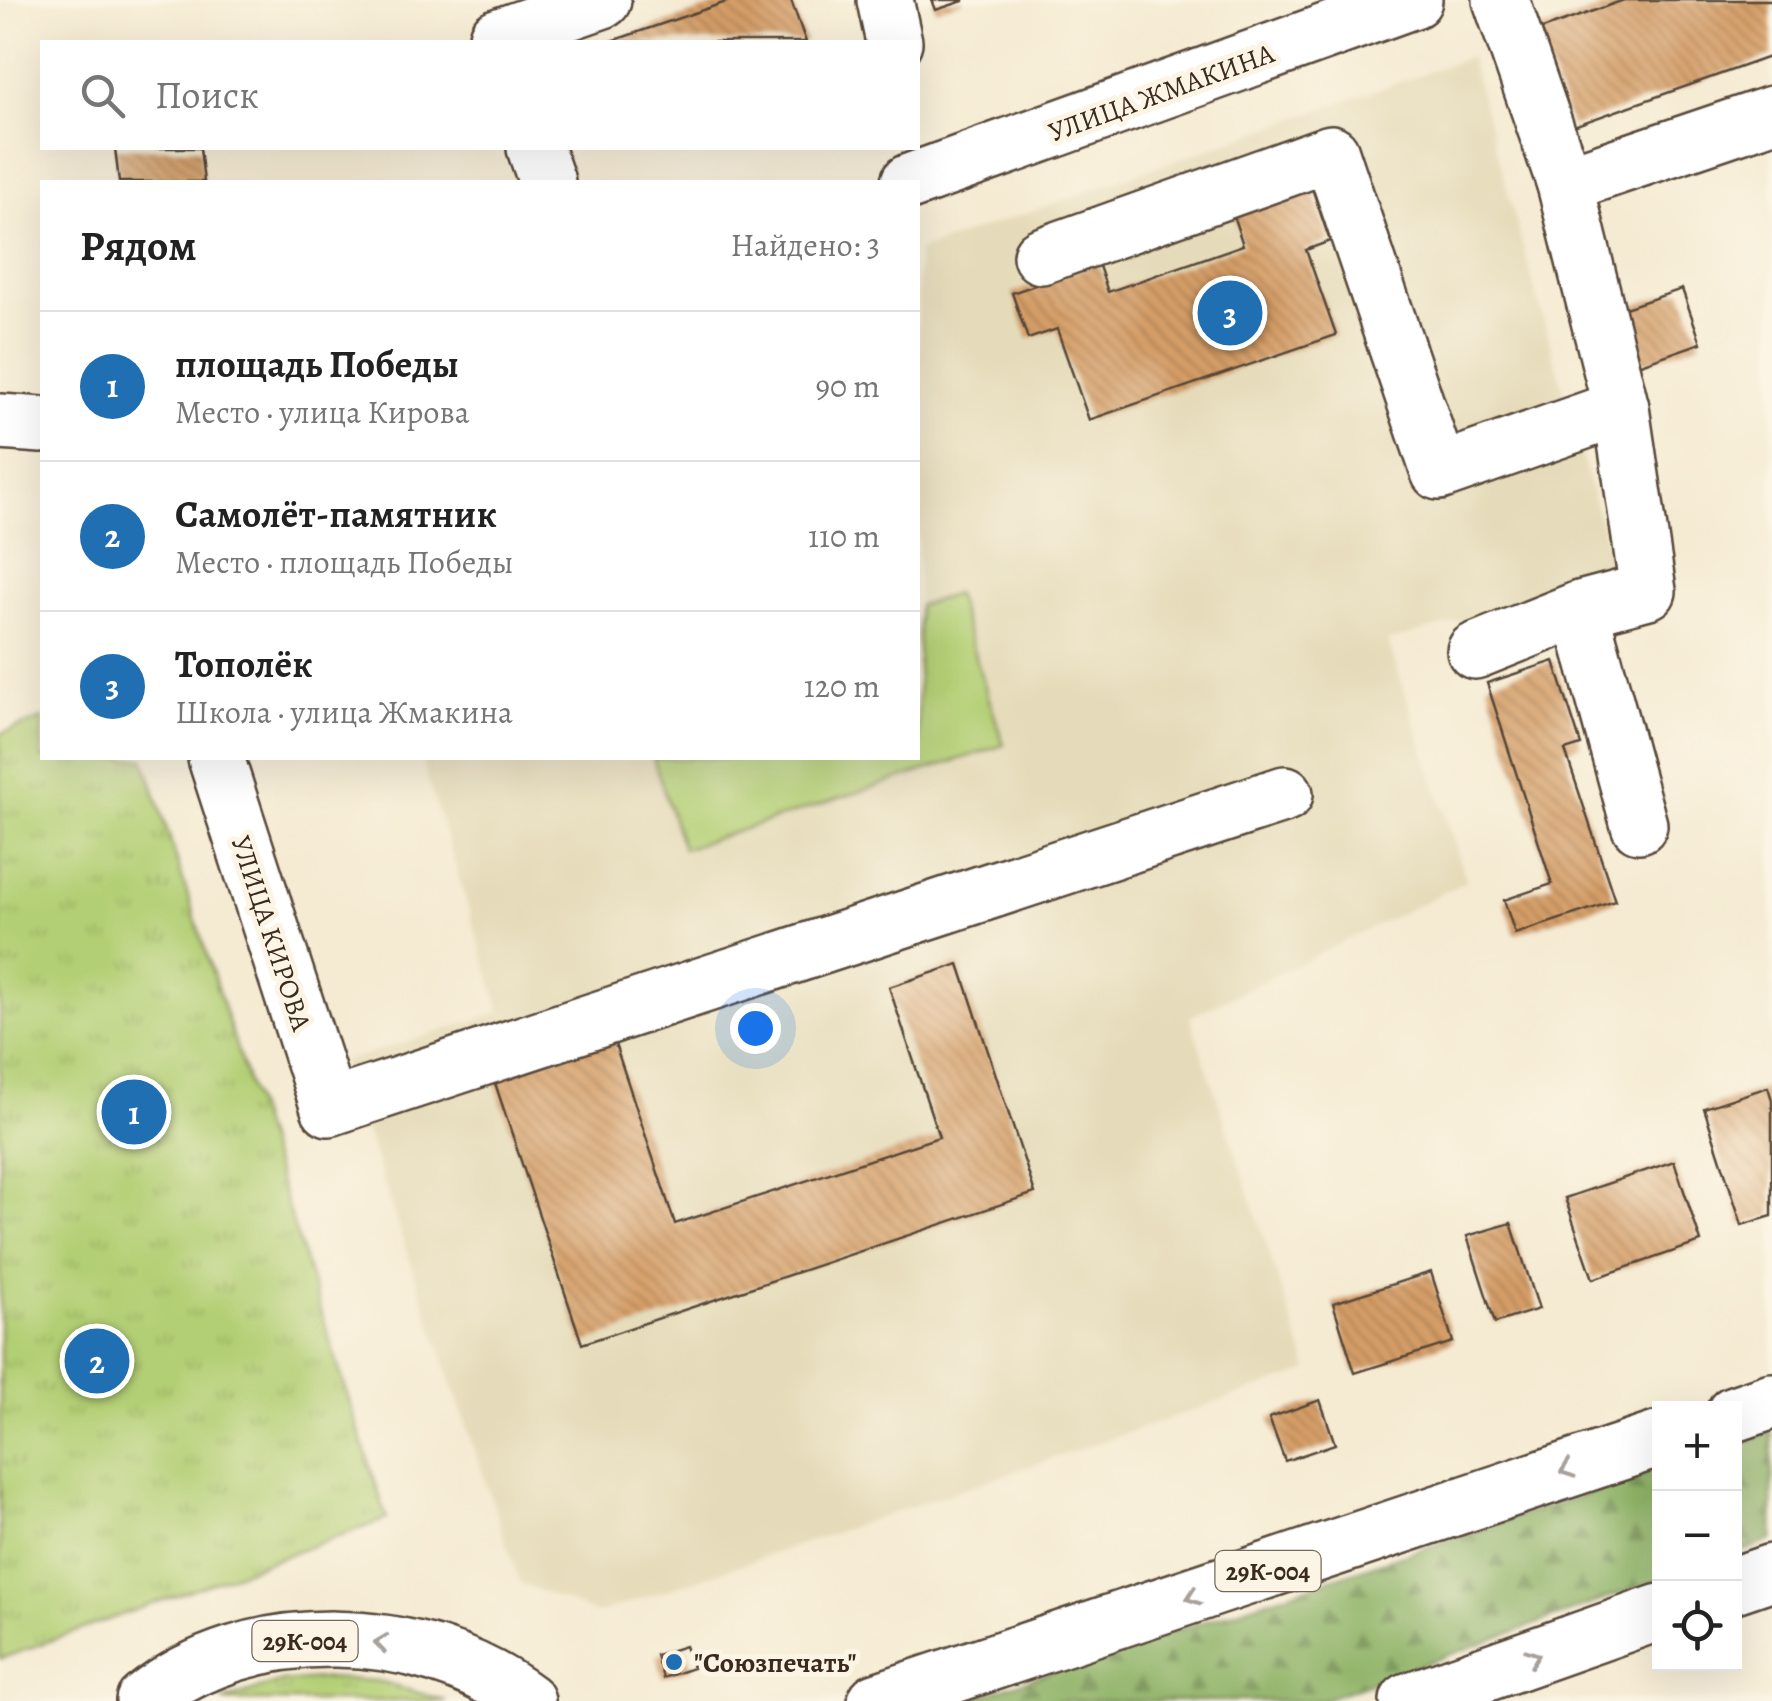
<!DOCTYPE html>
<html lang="ru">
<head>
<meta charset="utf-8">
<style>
	:root { --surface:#fff; --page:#f6f6f6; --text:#222; --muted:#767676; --line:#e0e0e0; --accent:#1f6fb2 }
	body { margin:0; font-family:Alegreya,serif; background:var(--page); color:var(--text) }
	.controls { position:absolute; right:30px; bottom:30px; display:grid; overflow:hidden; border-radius:0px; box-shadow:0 10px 40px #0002 }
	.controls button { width:90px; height:90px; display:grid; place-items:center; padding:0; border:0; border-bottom:2px solid var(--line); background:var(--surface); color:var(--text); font:50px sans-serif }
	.you { position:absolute; left:755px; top:1028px; width:35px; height:35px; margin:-25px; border:8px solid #fff; border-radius:50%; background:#1a73e8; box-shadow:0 0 0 15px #1a73e833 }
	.badge { display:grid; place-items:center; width:65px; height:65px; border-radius:50%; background:var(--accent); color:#fff; font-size:32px; font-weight:700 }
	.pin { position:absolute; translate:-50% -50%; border:5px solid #fff; box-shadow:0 2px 10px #0006 }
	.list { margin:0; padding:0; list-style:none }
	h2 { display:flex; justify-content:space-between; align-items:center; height:130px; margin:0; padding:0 40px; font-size:42px }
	h2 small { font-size:32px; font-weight:400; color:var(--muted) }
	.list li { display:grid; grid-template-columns:65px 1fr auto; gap:30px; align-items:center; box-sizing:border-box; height:150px; padding:0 40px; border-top:2px solid var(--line) }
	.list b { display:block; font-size:38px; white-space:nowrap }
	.list p { margin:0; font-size:32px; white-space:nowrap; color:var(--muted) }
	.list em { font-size:32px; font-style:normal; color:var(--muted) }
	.icon { flex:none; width:55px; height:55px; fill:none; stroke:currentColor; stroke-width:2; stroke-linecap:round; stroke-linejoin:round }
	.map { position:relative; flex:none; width:1772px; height:1701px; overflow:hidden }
	.search { position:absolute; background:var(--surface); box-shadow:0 10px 40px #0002; left:40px; top:40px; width:880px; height:110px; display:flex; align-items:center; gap:25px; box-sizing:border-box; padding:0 35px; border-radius:0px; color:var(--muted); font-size:38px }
	.panel { position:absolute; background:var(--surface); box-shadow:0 10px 40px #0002; left:40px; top:180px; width:880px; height:580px; border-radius:0px }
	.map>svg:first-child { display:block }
	.built { fill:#e5dbba }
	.grass { fill:url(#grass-tufts); stroke:#777c4a; stroke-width:2.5 }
	.forest { fill:url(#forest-firs); stroke:#646e42; stroke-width:2.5 }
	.garden { fill:#b3cf75; stroke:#777c4a; stroke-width:2.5 }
	.building { fill:url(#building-back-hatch) }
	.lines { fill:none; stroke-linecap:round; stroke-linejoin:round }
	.minor-casing { stroke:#574739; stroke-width:60 }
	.major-casing { stroke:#574739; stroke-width:60 }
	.minor { stroke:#fff; stroke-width:55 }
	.major { stroke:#fff; stroke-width:55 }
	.oneway { stroke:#a79f9a }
	.poi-dot { fill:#1f6fb2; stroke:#fcf5e5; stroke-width:4 }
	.labels { text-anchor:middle; stroke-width:10; stroke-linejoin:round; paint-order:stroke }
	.shield { fill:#fcf5e5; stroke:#75675a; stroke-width:2.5 }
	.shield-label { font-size:25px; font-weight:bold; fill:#3b2a1e }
	.street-label { font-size:28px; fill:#3b2a1e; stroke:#fcf5e5 }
	.poi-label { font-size:28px; font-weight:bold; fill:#3b2a1e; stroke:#fcf5e5; text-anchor:start }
</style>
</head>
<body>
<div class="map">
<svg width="1772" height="1701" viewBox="0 0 1772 1701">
	<defs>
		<pattern id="grass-tufts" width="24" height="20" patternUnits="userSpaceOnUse" patternTransform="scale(2.5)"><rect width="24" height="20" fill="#b3cf75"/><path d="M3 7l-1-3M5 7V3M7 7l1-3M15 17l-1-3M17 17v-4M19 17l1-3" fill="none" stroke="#9bb265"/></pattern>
		<pattern id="forest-firs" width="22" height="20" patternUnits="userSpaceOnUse" patternTransform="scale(2.5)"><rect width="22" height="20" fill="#8eb266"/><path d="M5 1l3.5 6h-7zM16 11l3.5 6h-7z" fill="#759153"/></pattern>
		<pattern id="building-back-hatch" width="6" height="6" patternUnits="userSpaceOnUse" patternTransform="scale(2.5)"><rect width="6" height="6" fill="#d59e67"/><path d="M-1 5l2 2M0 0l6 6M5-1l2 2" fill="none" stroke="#ae8154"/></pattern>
	</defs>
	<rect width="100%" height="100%" fill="#fcf5e5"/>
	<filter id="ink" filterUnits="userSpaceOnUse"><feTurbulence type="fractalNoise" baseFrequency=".01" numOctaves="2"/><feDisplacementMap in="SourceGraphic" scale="20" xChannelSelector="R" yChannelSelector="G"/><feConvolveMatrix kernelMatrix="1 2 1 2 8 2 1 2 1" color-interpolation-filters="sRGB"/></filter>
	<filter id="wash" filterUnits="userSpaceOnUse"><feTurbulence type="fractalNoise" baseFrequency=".0048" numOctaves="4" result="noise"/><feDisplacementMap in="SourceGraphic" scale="40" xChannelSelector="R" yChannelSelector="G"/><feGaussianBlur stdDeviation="2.25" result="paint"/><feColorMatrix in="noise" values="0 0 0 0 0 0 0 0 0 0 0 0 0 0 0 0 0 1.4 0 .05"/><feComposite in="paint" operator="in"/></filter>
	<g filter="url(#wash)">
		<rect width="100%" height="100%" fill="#f5ebd3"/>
		<!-- built -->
		<polygon class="built" points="1470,57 1616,578 1388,641 1467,881 1190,1017 1309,1371 597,1614 520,1583 342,1062 501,1012 421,758 918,758 918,251"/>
		<!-- grass -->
		<g class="grass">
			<polygon points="42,719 42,758 144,758 387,1519 0,1659 0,734"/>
			<polygon points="329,1678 377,1681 446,1701 222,1701 281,1682"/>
		</g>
		<!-- forest -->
		<g class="forest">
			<polygon points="1772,1432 1772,1540 1735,1554 1735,1445"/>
			<polygon points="1659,1470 1659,1580 1320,1701 964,1701"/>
		</g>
		<!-- garden -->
		<polygon class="garden" points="955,594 1004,745 683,849 653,758 918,758 918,606"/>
		<g id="blocks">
			<!-- building -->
			<g class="building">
				<polygon points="732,0 791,0 806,42 609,42"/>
				<polygon points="932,0 963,0 963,1 936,10"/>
				<polygon points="1624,0 1772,0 1772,56 1571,127 1537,31"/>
				<polygon points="115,148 200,148 204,182 119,182"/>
				<polygon points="1312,188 1330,241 1306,250 1336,335 1089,420 1057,329 1028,339 1012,293 1098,263 1108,292 1243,245 1233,215"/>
				<polygon points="1682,289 1701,343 1635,366 1616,311"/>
				<polygon points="1554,661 1581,745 1565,750 1615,901 1515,934 1504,900 1552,884 1487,683"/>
				<polygon points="959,964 1035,1193 582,1344 493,1077 613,1038 675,1224 939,1137 889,987"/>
				<polygon points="1768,1087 1772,1100 1772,1216 1742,1225 1704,1108"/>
				<polygon points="1674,1161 1701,1242 1593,1279 1565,1198"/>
				<polygon points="1511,1223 1539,1309 1495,1323 1467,1236"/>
				<polygon points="1431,1272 1453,1342 1355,1373 1333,1303"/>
				<polygon points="1320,1400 1335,1444 1285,1461 1269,1418"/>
				<polygon points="685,1646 693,1668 663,1678 656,1655"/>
			</g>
		</g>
	</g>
	<g filter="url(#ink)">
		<use href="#blocks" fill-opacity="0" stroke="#574739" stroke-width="2.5"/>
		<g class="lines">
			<!-- minor casing -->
			<g class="minor-casing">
				<g id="minor">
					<polyline points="885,0 894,42"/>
					<polyline points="499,42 497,37 603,0"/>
					<polyline points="535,148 547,182"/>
					<polyline points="909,182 1414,0"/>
					<polyline points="1565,184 1772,114"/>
					<polyline points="1041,256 1331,153 1439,472 1621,408"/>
					<polyline points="0,422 42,425"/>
					<polyline points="1580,609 1639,825"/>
					<polyline points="1475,651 1580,609 1648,591 1621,408 1565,184 1501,0"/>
					<polyline points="216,758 329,1108 1285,794"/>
				</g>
			</g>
			<!-- major casing -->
			<g class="major-casing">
				<g id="major">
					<polyline points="1734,1414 1772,1401"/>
					<polyline points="1734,1585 1772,1572"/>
					<path d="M144,1701C249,1616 421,1621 527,1701"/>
					<polyline points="876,1701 1660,1439"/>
					<polyline points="1408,1701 1660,1612"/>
				</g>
			</g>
			<!-- minor -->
			<use href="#minor" class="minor"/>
			<!-- major -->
			<use href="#major" class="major"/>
		</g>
		<!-- one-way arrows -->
		<defs><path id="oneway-chevron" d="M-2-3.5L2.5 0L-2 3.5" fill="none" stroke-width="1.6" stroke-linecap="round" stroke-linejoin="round" transform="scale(2.5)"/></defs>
		<g class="oneway">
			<use href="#oneway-chevron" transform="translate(1567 1470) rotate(161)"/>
			<use href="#oneway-chevron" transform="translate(1193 1597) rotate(161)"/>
			<use href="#oneway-chevron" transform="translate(381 1643) rotate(-172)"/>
			<use href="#oneway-chevron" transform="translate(1533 1657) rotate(-20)"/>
		</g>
	</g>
	<!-- markers -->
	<circle class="poi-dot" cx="674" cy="1662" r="10"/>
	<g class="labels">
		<!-- shield labels -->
		<g class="shield">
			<rect x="1215.5" y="1551" width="105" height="40" rx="8"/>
			<rect x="252.5" y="1621" width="105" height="40" rx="8"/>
		</g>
		<g class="shield-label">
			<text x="1268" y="1580">29К-004</text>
			<text x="305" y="1650">29К-004</text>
		</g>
		<!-- street labels -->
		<g class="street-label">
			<text transform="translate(1161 92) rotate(-20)" y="10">УЛИЦА ЖМАКИНА</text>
			<text transform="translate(272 933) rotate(72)" y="10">УЛИЦА КИРОВА</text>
		</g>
		<!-- poi labels -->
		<g class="poi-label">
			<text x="694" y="1672">"Союзпечать"</text>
		</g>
	</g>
</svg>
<div class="controls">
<button>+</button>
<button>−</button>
<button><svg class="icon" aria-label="locate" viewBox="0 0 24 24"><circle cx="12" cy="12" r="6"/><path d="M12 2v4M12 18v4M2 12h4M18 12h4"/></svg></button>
</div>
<div class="you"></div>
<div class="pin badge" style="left:134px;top:1112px">1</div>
<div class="pin badge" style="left:97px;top:1361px">2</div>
<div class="pin badge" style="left:1230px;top:313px">3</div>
<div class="search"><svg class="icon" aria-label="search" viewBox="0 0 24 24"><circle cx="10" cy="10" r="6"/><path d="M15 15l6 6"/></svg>Поиск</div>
<section class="panel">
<h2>Рядом<small>Найдено: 3</small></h2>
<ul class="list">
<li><span class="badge">1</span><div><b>площадь Победы</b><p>Место · улица Кирова</p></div><em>90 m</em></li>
<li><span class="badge">2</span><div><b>Самолёт-памятник</b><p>Место · площадь Победы</p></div><em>110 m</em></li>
<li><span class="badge">3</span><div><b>Тополёк</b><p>Школа · улица Жмакина</p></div><em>120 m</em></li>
</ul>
</section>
</div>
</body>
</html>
